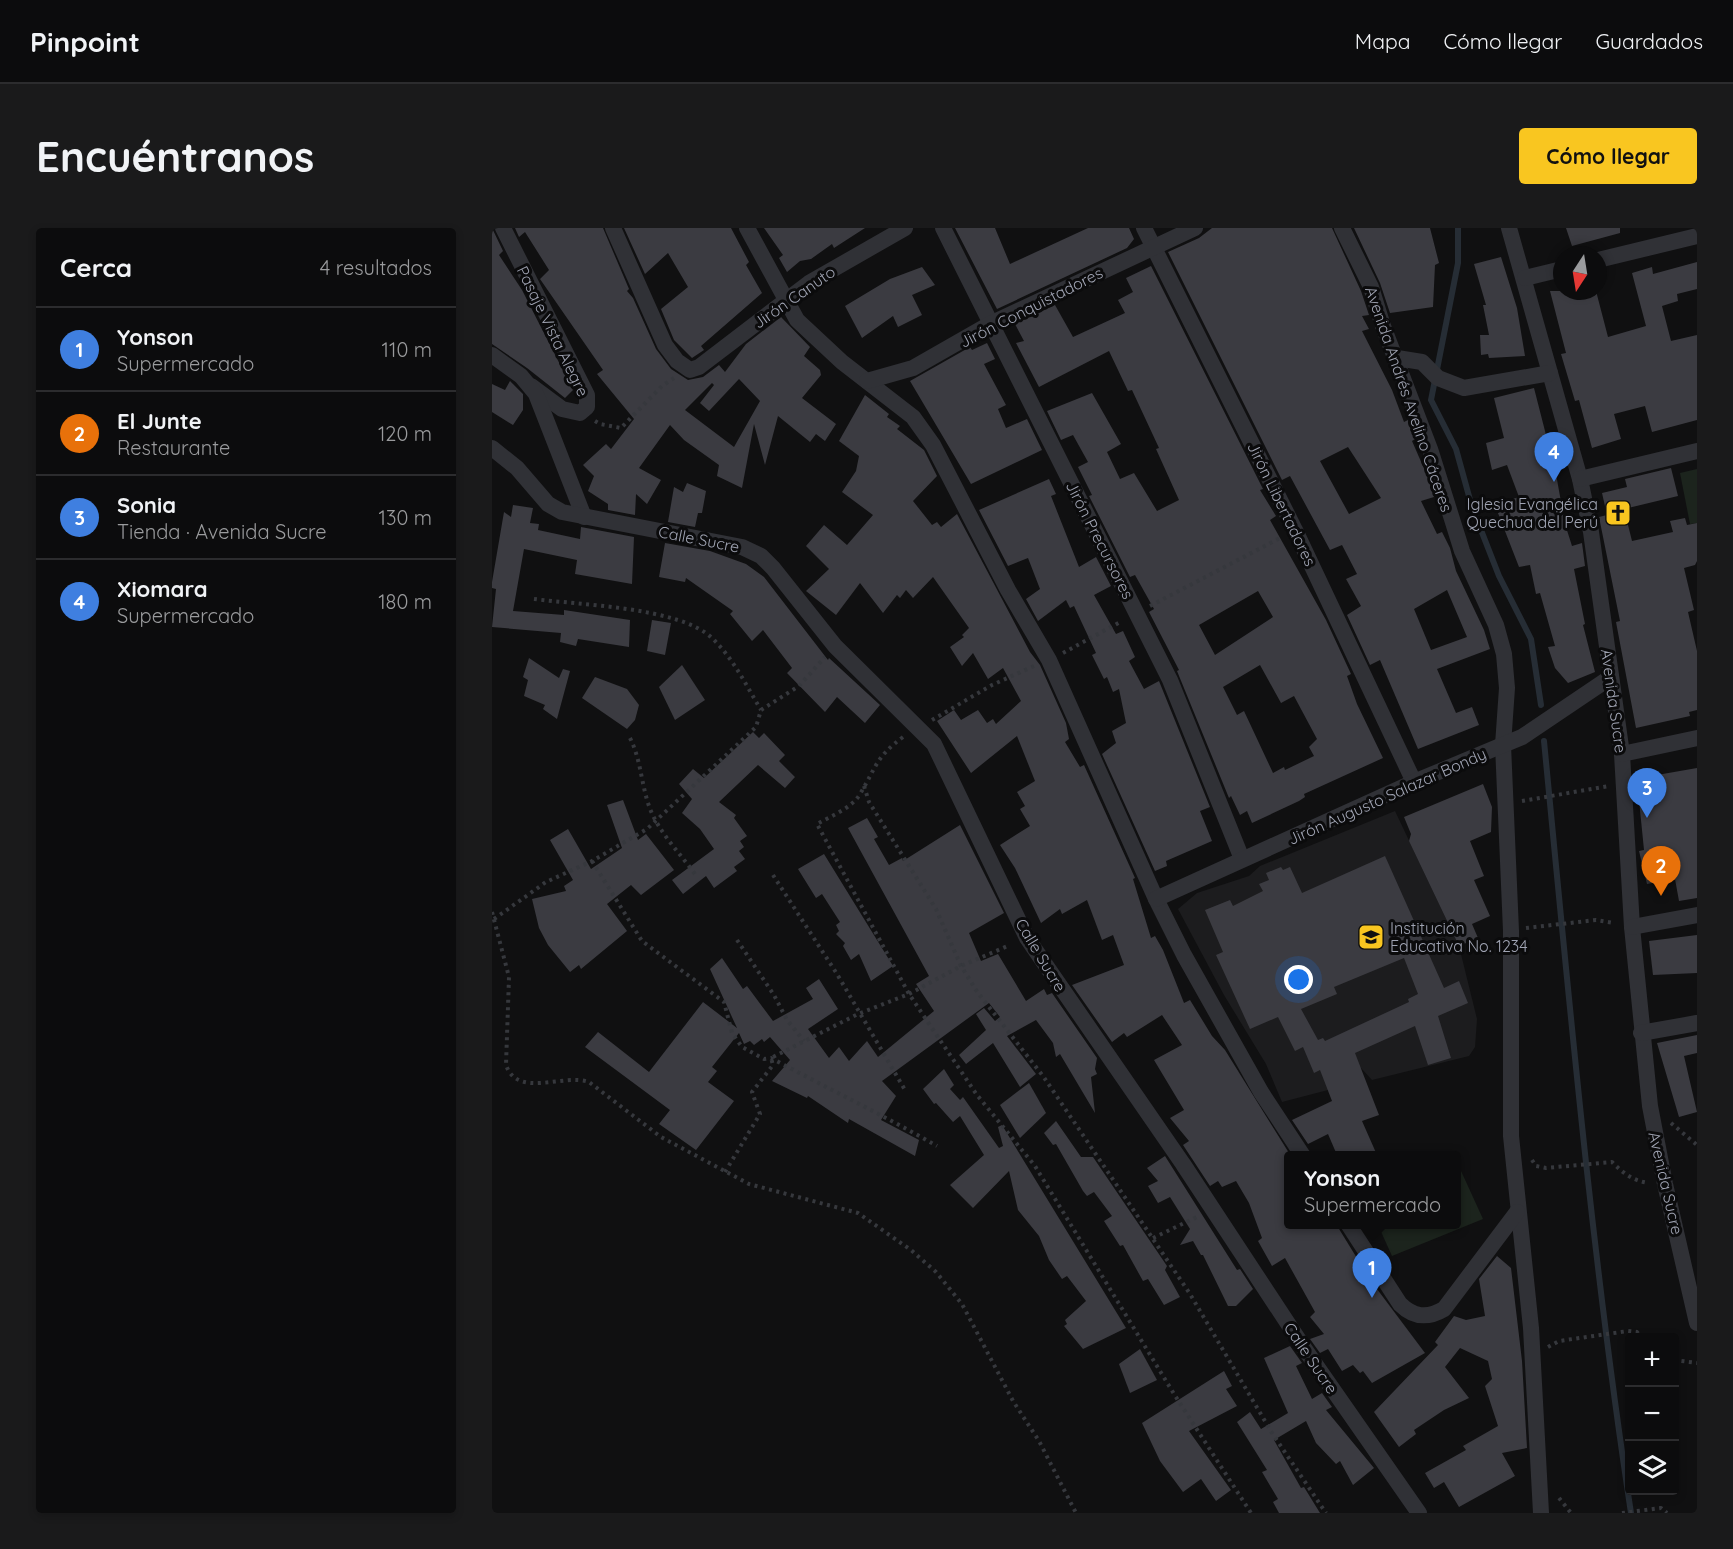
<!DOCTYPE html>
<html lang="es">
<head>
<meta charset="utf-8">
<style>
	:root { --surface:#0c0c0d; --page:#1a1a1b; --text:#f1f3f6; --muted:#9a9b9d; --line:#2c2c2e; --accent:#f9c620 }
	body { margin:0; font-family:Quicksand,sans-serif; background:var(--page); color:var(--text) }
	.controls { position:absolute; right:18px; bottom:18px; display:grid; overflow:hidden; border-radius:6px; box-shadow:0 3px 9px #0003 }
	.controls button { width:54px; height:54px; display:grid; place-items:center; padding:0; border:0; border-bottom:2px solid var(--line); background:var(--surface); color:var(--text); font:30px sans-serif }
	.compass { position:absolute; left:1061px; top:18px; width:54px; height:54px; border-radius:50%; background:var(--surface); box-shadow:0 3px 9px #0003; rotate:192deg }
	.you { position:absolute; left:807px; top:752px; width:21px; height:21px; margin:-15px; border:4px solid #fff; border-radius:50%; background:#1a73e8; box-shadow:0 0 0 9px #1a73e833 }
	.badge { display:grid; place-items:center; width:39px; height:39px; border-radius:50%; background:var(--accent); color:#fff; font-size:20px; font-weight:700 }
	.pin { position:absolute; translate:-50% -50px; filter:drop-shadow(0 2px 3px #0008) }
	.pin::after { content:''; position:absolute; top:32px; width:21px; height:18px; background:inherit; clip-path:polygon(0 0,100% 0,50% 100%) }
	.popup { position:absolute; left:792px; top:923px; width:177px; height:78px; box-sizing:border-box; display:grid; place-content:center; border-radius:6px; background:var(--surface); filter:drop-shadow(0 2px 4px #0005); font-size:20px; white-space:nowrap; color:var(--muted) }
	.popup b { font-size:22px; color:var(--text) }
	.popup::after { content:''; position:absolute; left:50%; top:100%; margin-left:-12px; border:12px solid transparent; border-top-color:var(--surface) }
	.list { margin:0; padding:0; list-style:none }
	h2 { display:flex; justify-content:space-between; align-items:center; height:78px; margin:0; padding:0 24px; font-size:26px }
	h2 small { font-size:20px; font-weight:400; color:var(--muted) }
	.list li { display:grid; grid-template-columns:39px 1fr auto; gap:18px; align-items:center; box-sizing:border-box; height:84px; padding:0 24px; border-top:2px solid var(--line) }
	.list b { display:block; font-size:22px; white-space:nowrap }
	.list p { margin:0; font-size:20px; white-space:nowrap; color:var(--muted) }
	.list em { font-size:20px; font-style:normal; color:var(--muted) }
	.icon { flex:none; width:33px; height:33px; fill:none; stroke:currentColor; stroke-width:2; stroke-linecap:round; stroke-linejoin:round }
	.map { position:relative; flex:none; width:1205px; height:1285px; overflow:hidden; border-radius:6px }
	header { display:flex; align-items:center; gap:36px; box-sizing:border-box; height:84px; padding:0 30px; background:var(--surface); border-bottom:2px solid var(--line) }
	header strong { font-size:28px }
	nav { display:flex; gap:33px; margin-inline-start:auto; font-size:21px }
	.intro { display:flex; align-items:center; justify-content:space-between; box-sizing:border-box; height:144px; padding:0 36px }
	h1 { margin:0; font-size:42px }
	.button { padding:15px 27px; border-radius:6px; background:var(--accent); color:#111; font-size:21px; font-weight:700 }
	main { display:flex; gap:36px; padding:0 36px }
	aside { flex:1; background:var(--surface); border-radius:6px; box-shadow:0 3px 9px #0003 }
	.map>svg:first-child { display:block }
	.built { fill:#1c1c1e }
	.green { fill:#1c241d }
	.lines { fill:none; stroke-linecap:round; stroke-linejoin:round }
	.stream { stroke:#262d35; stroke-width:6 }
	.building { fill:#3b3b41; fill-rule:evenodd }
	.path { stroke:#36383d; stroke-width:4; stroke-dasharray:3 4.5; stroke-linecap:butt }
	.street { stroke:#303136; stroke-width:16 }
	.labels { text-anchor:middle; stroke-width:6; stroke-linejoin:round; paint-order:stroke }
	.street-label { font-size:16px; fill:#a0a4b3; stroke:#0b0b0c }
	.poi-label { font-size:16px; fill:#a0a4b3; stroke:#0b0b0c; text-anchor:end }
</style>
</head>
<body>
<header>
<strong>Pinpoint</strong>
<nav><a>Mapa</a><a>Cómo llegar</a><a>Guardados</a></nav>
</header>
<div class="intro"><h1>Encuéntranos</h1><a class="button">Cómo llegar</a></div>
<main>
<aside>
<h2>Cerca<small>4 resultados</small></h2>
<ul class="list">
<li><span class="badge" style="background:#3f7fe0">1</span><div><b>Yonson</b><p>Supermercado</p></div><em>110 m</em></li>
<li><span class="badge" style="background:#e8710a">2</span><div><b>El Junte</b><p>Restaurante</p></div><em>120 m</em></li>
<li><span class="badge" style="background:#3f7fe0">3</span><div><b>Sonia</b><p>Tienda · Avenida Sucre</p></div><em>130 m</em></li>
<li><span class="badge" style="background:#3f7fe0">4</span><div><b>Xiomara</b><p>Supermercado</p></div><em>180 m</em></li>
</ul>
</aside>
<div class="map">
<svg width="1205" height="1285" viewBox="0 0 1205 1285">
	<rect width="100%" height="100%" fill="#101011"/>
	<!-- built -->
	<polygon class="built" points="903,583 967,718 985,791 983,819 977,828 880,852 869,840 836,862 790,874 774,836 732,767 686,681 705,665 757,648 768,638"/>
	<!-- green -->
	<g class="green">
		<polygon points="1205,241 1205,295 1198,296 1188,245"/>
		<polygon points="964,932 991,991 900,1028 886,997 964,996"/>
	</g>
	<g class="lines">
		<!-- stream -->
		<g class="stream">
			<polyline points="966,0 966,35 939,172 964,221 980,279 1007,348 1039,411 1049,477"/>
			<path d="M1052,513C1077,771 1100,1029 1139,1285"/>
		</g>
	</g>
	<!-- building -->
	<g class="building">
		<polygon points="0,0 11,23 7,27 30,62 81,162 73,170 35,140 0,116"/>
		<path d="M23,0H111L137,61L135,63L141,70L164,121L179,141L196,152L211,149L227,137L233,144L254,116L289,89L318,119L312,128L328,142L329,147L310,170L344,196L333,213L324,206L318,214L286,188L273,237L262,196L250,260L225,248L227,237L192,212L178,197L147,240L169,252L155,276L144,266L143,287L116,282V276L96,263L102,248L91,237L114,216L119,221L142,191L105,146L111,142L48,51L57,42L33,4L27,9ZM247,151L268,173L242,219L193,182L220,155L222,157L208,175L217,183Z"/>
		<polygon points="132,0 239,0 257,34 254,37 270,65 209,118 212,122 200,130 182,112 169,81 196,59 176,25 153,46"/>
		<polygon points="272,0 373,0 342,20 340,16 319,31 308,33 295,44 287,30 291,27"/>
		<polygon points="463,0 503,0 518,36 596,0 637,0 642,11 635,20 505,81"/>
		<path d="M720,0H840L869,63L877,87L870,88L877,101L870,103L900,162L912,194L916,192L923,211L920,213L937,252L942,269L929,273L945,306L950,304L958,320L964,343L992,402L998,421L945,441L964,485L980,479L987,497L926,521L888,432L878,437L855,387L869,378L854,351L865,346L850,317L838,322L798,248L790,252L676,24L707,10ZM856,219L889,270L857,286L828,233ZM955,362L975,409L939,422L922,381Z"/>
		<polygon points="862,0 938,0 947,35 943,37 941,79 898,85 888,55"/>
		<polygon points="1074,0 1128,0 1128,5 1080,18"/>
		<polygon points="1009,29 1025,80 1033,128 997,130 996,126 989,127 988,107 997,107 991,77 994,77 982,36"/>
		<polygon points="1205,34 1205,61 1185,66 1186,73 1170,78 1179,113 1205,107 1205,192 1160,204 1153,178 1122,186 1129,211 1100,220 1087,172 1083,173 1069,126 1074,125 1058,63 1104,63 1116,109 1154,98 1140,45 1160,39 1161,46"/>
		<path d="M659,38L771,261L768,262L784,288L778,292L834,392L859,446L855,448L865,476L891,530L812,566L813,569L807,573L760,595L755,583L748,587L739,568L737,570L685,443L687,442L657,384L662,381L643,347L638,349L597,268L600,267L586,239L596,234L581,207L569,212L555,183L600,165L629,216L615,224L628,251L642,245L665,283L687,272L664,221L667,220L640,162L636,163L617,123L547,159L524,115L532,113L523,96L563,77L581,109L633,85L626,72L641,64L634,50ZM766,363L781,389L723,427L707,397ZM768,437L789,475L802,468L825,511L817,519L822,528L793,542L792,539L781,545L752,483L745,487L731,459Z"/>
		<polygon points="430,39 443,57 420,67 430,87 406,99 401,88 370,110 353,78 398,51"/>
		<polygon points="495,115 503,131 492,136 514,177 506,181 514,200 535,191 550,222 479,256 418,153 478,119 480,122"/>
		<polygon points="18,153 31,166 31,182 21,197 0,184 0,156 13,162"/>
		<polygon points="1042,160 1064,246 1073,296 1080,318 1090,315 1093,338 1082,341 1093,396 1091,397 1103,444 1076,455 1063,440 1056,419 1063,418 1048,365 1044,366 1038,337 1027,339 1004,280 1012,277 1011,274 1027,269 1015,237 1000,242 994,215 1012,210 1002,170"/>
		<polygon points="373,167 397,186 395,189 408,198 405,201 432,222 445,248 421,273 440,297 445,294 449,299 465,286 538,424 548,437 574,495 577,511 573,514 588,539 592,537 643,650 641,651 659,710 663,708 671,722 692,775 698,772 720,808 733,822 797,925 796,996 844,996 879,1053 933,1125 880,1155 871,1143 868,1145 861,1137 850,1143 836,1121 828,1125 818,1111 832,1106 818,1089 823,1084 793,1030 780,1038 766,1013 770,1010 757,975 744,953 730,959 726,953 718,958 691,917 697,913 678,890 692,882 662,832 690,817 670,787 635,809 632,805 620,814 580,757 632,737 621,707 610,712 595,672 570,686 568,681 549,695 523,640 508,617 538,598 528,581 533,578 525,564 543,553 525,508 479,545 445,493 462,482 469,492 486,482 495,495 501,491 504,496 529,473 511,440 496,451 481,425 470,438 458,419 472,409 470,407 477,400 441,349 421,370 414,362 408,370 405,367 391,385 368,355 344,387 314,363 337,341 314,318 332,297 355,317 381,287 350,264 364,243 367,228 347,213"/>
		<polygon points="1179,240 1186,268 1132,281 1140,313 1181,304 1178,293 1193,290 1195,297 1205,295 1205,333 1203,337 1192,340 1202,382 1196,384 1205,423 1205,482 1197,484 1198,488 1144,500 1124,394 1128,393 1107,289 1115,287 1110,265 1135,259 1133,251"/>
		<polygon points="557,251 564,266 559,268 587,339 604,329 619,358 602,367 624,406 631,403 643,429 637,433 652,461 667,453 718,579 708,583 720,613 674,633 675,638 663,643 610,526 624,515 620,503 634,495 627,461 621,464 615,449 612,451 600,427 604,425 582,378 578,380 574,372 546,393 534,371 548,361 536,330 516,338 487,282"/>
		<polygon points="195,255 214,263 210,285 206,285 203,299 176,294 182,259 191,264"/>
		<polygon points="21,277 41,280 38,295 47,296 46,302 88,311 89,299 142,309 140,356 83,346 85,332 32,321 21,383 72,387 72,382 138,392 137,419 86,411 84,418 68,414 69,405 0,399 4,361 0,360 0,354 12,284 19,289"/>
		<polygon points="173,315 218,323 254,336 272,349 336,432 337,430 388,477 373,495 345,469 333,484 295,445 300,440 271,402 260,413 238,386 241,383 194,350 193,354 167,349"/>
		<polygon points="160,392 179,395 173,427 155,423"/>
		<polygon points="37,430 67,450 71,441 78,443 65,491 51,481 53,477 32,468 36,452 31,449"/>
		<polygon points="190,437 213,472 183,492 167,459"/>
		<polygon points="103,449 135,461 147,477 143,492 135,501 90,470"/>
		<polygon points="261,504 267,510 272,505 293,527 287,533 303,549 293,560 266,537 227,574 244,587 242,590 255,608 248,613 252,619 247,623 253,631 242,639 245,643 222,660 214,648 191,666 180,652 222,621 208,601 190,585 200,571 187,556 201,541 212,550"/>
		<polygon points="1205,540 1205,670 1187,673 1183,651 1155,656 1147,623 1152,622 1146,562 1167,559 1165,547"/>
		<polygon points="991,556 1000,579 999,604 978,613 992,648 982,652 998,688 980,696 986,710 967,718 917,613 919,606 912,589"/>
		<polygon points="131,572 146,612 154,606 182,642 149,667 139,657 115,676 135,703 89,741 87,737 78,744 56,717 47,700 40,671 74,663 72,658 81,652 58,612 76,601 99,641 130,620 115,577"/>
		<polygon points="375,590 386,609 382,611 397,637 410,630 411,633 468,597 512,685 477,705 489,733 506,726 534,773 552,761 555,767 560,765 605,830 603,841 605,846 599,849 603,885 568,826 564,829 561,815 544,792 515,808 544,846 528,859 501,815 474,836 467,827 494,802 484,786 492,780 503,793 508,789 497,775 390,853 404,868 389,892 427,912 423,928 357,891 356,895 316,868 315,870 280,853 298,832 278,809 272,814 270,811 262,817 258,813 252,816 247,805 220,839 225,843 216,854 242,873 204,922 167,896 178,882 93,819 106,804 157,844 211,774 245,800 218,741 230,730 251,761 255,758 281,793 321,771 314,760 327,751 346,781 316,801 337,830 347,819 357,833 375,813 386,829 442,783 424,756 437,748 356,600"/>
		<polygon points="332,626 401,738 379,753 367,726 359,732 351,718 353,715 344,706 347,703 344,697 348,694 330,666 324,670 306,641"/>
		<path d="M893,628L952,760L967,753L976,775L946,788L959,830L936,837L923,798L863,825L887,887L870,893L885,927H845L836,906L816,916L800,892L840,873L828,842L822,845L811,819L803,823L786,789L758,801L724,727L731,724L713,682L738,672L741,678L771,663L767,656L777,652L774,645L789,639L791,642L798,639L810,665ZM912,730L926,766L916,771L917,774L833,813L831,810L826,812L809,781L845,766L842,759Z"/>
		<polygon points="1205,707 1205,745 1161,747 1157,713"/>
		<polygon points="1205,807 1205,825 1192,828 1205,884 1187,889 1165,815"/>
		<polygon points="452,841 462,857 458,861 468,872 471,869 507,920 511,918 506,899 510,897 634,1100 591,1121 572,1098 575,1096 573,1092 594,1073 575,1048 570,1051 557,1032 547,1008 526,982 517,943 481,980 458,957 492,927 468,888 461,894 444,875 442,876 431,861"/>
		<polygon points="537,855 554,885 528,910 508,877"/>
		<polygon points="564,893 589,929 601,929 675,1038 673,1042 688,1069 672,1077 656,1051 651,1053 631,1017 628,1018 612,993 620,988 602,964 595,968 591,963 564,916 561,917 552,905"/>
		<polygon points="673,928 745,1042 748,1041 761,1061 744,1078 736,1078 711,1027 709,1027 701,1013 688,1017 698,1001 678,969 666,975 656,958 666,953 655,940"/>
		<polygon points="1005,1028 1019,1040 1030,1133 1035,1220 1010,1225 1023,1248 967,1279 952,1254 942,1260 933,1245 974,1222 971,1218 1006,1198 993,1158 1000,1151 996,1133 968,1120 953,1139 977,1170 952,1182 922,1202 924,1206 907,1219 882,1184 946,1117 943,1114 962,1088 974,1092 993,1088 987,1051"/>
		<polygon points="798,1118 810,1135 804,1138 820,1171 830,1165 840,1179 834,1182 882,1240 861,1257 848,1233 844,1236 824,1215 814,1193 782,1212 809,1260 812,1259 828,1285 787,1285 781,1274 786,1271 770,1244 775,1242 745,1194 758,1184 769,1201 796,1185 772,1130"/>
		<polygon points="648,1121 665,1152 638,1165 627,1136"/>
		<polygon points="732,1143 740,1158 734,1161 745,1178 697,1203 739,1262 724,1273 709,1251 691,1264 668,1233 650,1195"/>
	</g>
	<g class="lines">
		<!-- path -->
		<g class="path">
			<polyline points="103,193 108,196 129,200 170,158 182,150"/>
			<path d="M42,371C88,377 187,379 220,410C241,430 254,457 269,482"/>
			<polyline points="658,378 790,309"/>
			<polyline points="571,425 630,393"/>
			<polyline points="440,492 500,457 542,438"/>
			<path d="M411,509C383,530 385,538 368,566C360,580 339,588 325,596L417,766L485,867L543,938L682,1166L759,1285"/>
			<path d="M138,510C149,532 149,555 157,578C166,604 189,626 205,649"/>
			<polyline points="372,558 377,574 444,681 469,738 486,765 551,848 624,956 698,1066 780,1205 834,1285"/>
			<polyline points="1030,573 1117,558"/>
			<path d="M100,633L150,713L232,774L240,805L250,819L272,831L279,830C335,860 391,887 445,918"/>
			<polyline points="281,647 345,746 413,862"/>
			<path d="M0,684L17,749L14,837C26,871 71,845 97,854L169,909L257,956L366,985L419,1022L444,1044L470,1076L521,1173L547,1213L584,1285"/>
			<polyline points="2,691 54,654 100,633 155,601 264,499 269,482 307,458 333,429"/>
			<polyline points="1034,700 1104,692 1122,695"/>
			<polyline points="245,712 282,767 295,792 312,813"/>
			<polyline points="1179,895 1205,917"/>
			<path d="M1040,932L1044,938L1054,940L1120,934C1131,945 1141,953 1157,955"/>
			<polyline points="233,944 268,886 260,864 281,837 279,830 366,786 417,766 469,738 518,717"/>
			<polyline points="661,1010 707,988"/>
			<polyline points="1056,1119 1067,1113 1136,1103 1145,1104 1149,1110"/>
			<polyline points="1182,1132 1205,1135"/>
			<polyline points="1067,1270 1079,1285"/>
			<polyline points="1130,1285 1169,1280 1175,1285"/>
		</g>
		<!-- street -->
		<g class="street">
			<polyline points="11,0 95,167 95,179 88,185 70,181 39,158"/>
			<polyline points="121,0 173,117 185,133 198,142 207,139 317,55 413,0"/>
			<polyline points="255,0 305,92 350,134 421,189 441,217 516,362 557,432 664,671 692,727 769,864 811,928"/>
			<polyline points="451,0 678,452 750,631"/>
			<polyline points="652,0 803,302 922,554"/>
			<polyline points="850,0 879,59 891,98 938,221 970,323 1004,397 1012,426 1015,460 1011,517 1019,703 1019,908 1039,1100 1049,1285"/>
			<polyline points="1017,0 1088,251 1099,304 1130,526 1140,699 1158,878 1173,956 1205,1095"/>
			<polyline points="1106,32 1205,8"/>
			<polyline points="1033,50 1070,41"/>
			<polyline points="0,127 29,148 44,166 92,289"/>
			<polyline points="905,130 930,134 946,150 972,160 1058,145"/>
			<polyline points="375,153 421,140 498,96 703,0"/>
			<polyline points="0,220 25,240 56,276 70,284 250,319 269,328 281,340 343,418 442,516 535,710 691,936 812,1120 927,1285"/>
			<polyline points="1088,251 1205,223"/>
			<polyline points="1130,526 1205,510"/>
			<polyline points="664,671 922,554 1030,509 1119,449"/>
			<polyline points="1140,699 1205,687"/>
			<polyline points="1149,805 1205,795"/>
			<path d="M856,996L908,1076C921,1089 935,1091 952,1081L1025,984"/>
		</g>
	</g>
	<!-- icons -->
	<defs>
		<g id="church-square" transform="scale(1.35)"><rect x="-9" y="-9" width="18" height="18" rx="4" fill="#f9c620" stroke="#0b0b0c"/><path d="M-1.2-6h2.4v3.5h3.3v2.4h-3.3V6h-2.4V-.1h-3.3v-2.4h3.3Z" fill="#111"/></g>
		<g id="school-square" transform="scale(1.35)"><rect x="-9" y="-9" width="18" height="18" rx="4" fill="#f9c620" stroke="#0b0b0c"/><path d="M0-5L7-2L0 1L-7-2ZM-4 1L0 2.5L4 1V4Q0 6-4 4Z" fill="#111"/></g>
	</defs>
	<g fill-rule="evenodd">
		<use href="#church-square" x="1126" y="285"/>
		<use href="#school-square" x="879" y="709"/>
	</g>
	<g class="labels">
		<!-- street labels -->
		<g class="street-label">
			<text transform="translate(302 69) rotate(-35)" y="6">Jirón Canuto</text>
			<text transform="translate(539 79) rotate(-27)" y="6">Jirón Conquistadores</text>
			<text transform="translate(61 103) rotate(64)" y="6">Pasaje Vista Alegre</text>
			<text transform="translate(917 171) rotate(71)" y="6">Avenida Andrés Avelino Cáceres</text>
			<text transform="translate(790 276) rotate(64)" y="6">Jirón Libertadores</text>
			<text transform="translate(207 311) rotate(11)" y="6">Calle Sucre</text>
			<text transform="translate(608 312) rotate(63)" y="6">Jirón Precursores</text>
			<text transform="translate(1122 473) rotate(82)" y="6">Avenida Sucre</text>
			<text transform="translate(895 568) rotate(-24)" y="6">Jirón Augusto Salazar Bondy</text>
			<text transform="translate(549 727) rotate(59)" y="6">Calle Sucre</text>
			<text transform="translate(1174 955) rotate(77)" y="6">Avenida Sucre</text>
			<text transform="translate(819 1130) rotate(56)" y="6">Calle Sucre</text>
		</g>
		<!-- poi labels -->
		<g class="poi-label">
			<text x="1106" y="282">Iglesia Evangélica<tspan x="1106" dy="18">Quechua del Perú</tspan></text>
			<text x="898" y="706" text-anchor="start">Institución<tspan x="898" dy="18">Educativa No. 1234</tspan></text>
		</g>
	</g>
</svg>
<div class="controls">
<button>+</button>
<button>−</button>
<button><svg class="icon" aria-label="layers" viewBox="0 0 24 24"><path d="M12 4l9 5-9 5-9-5zM3 14l9 5 9-5"/></svg></button>
</div>
<svg class="compass" viewBox="-18 -18 36 36"><path d="M0-13l5 13h-10z" fill="#e53935"/><path d="M0 13l5-13h-10z" fill="#9a9b9d"/></svg>
<div class="you"></div>
<div class="pin badge" style="left:880px;top:1070px;background:#3f7fe0">1</div>
<div class="popup"><b>Yonson</b>Supermercado</div>
<div class="pin badge" style="left:1169px;top:668px;background:#e8710a">2</div>
<div class="pin badge" style="left:1155px;top:590px;background:#3f7fe0">3</div>
<div class="pin badge" style="left:1062px;top:254px;background:#3f7fe0">4</div>
</div>
</main>
</body>
</html>
